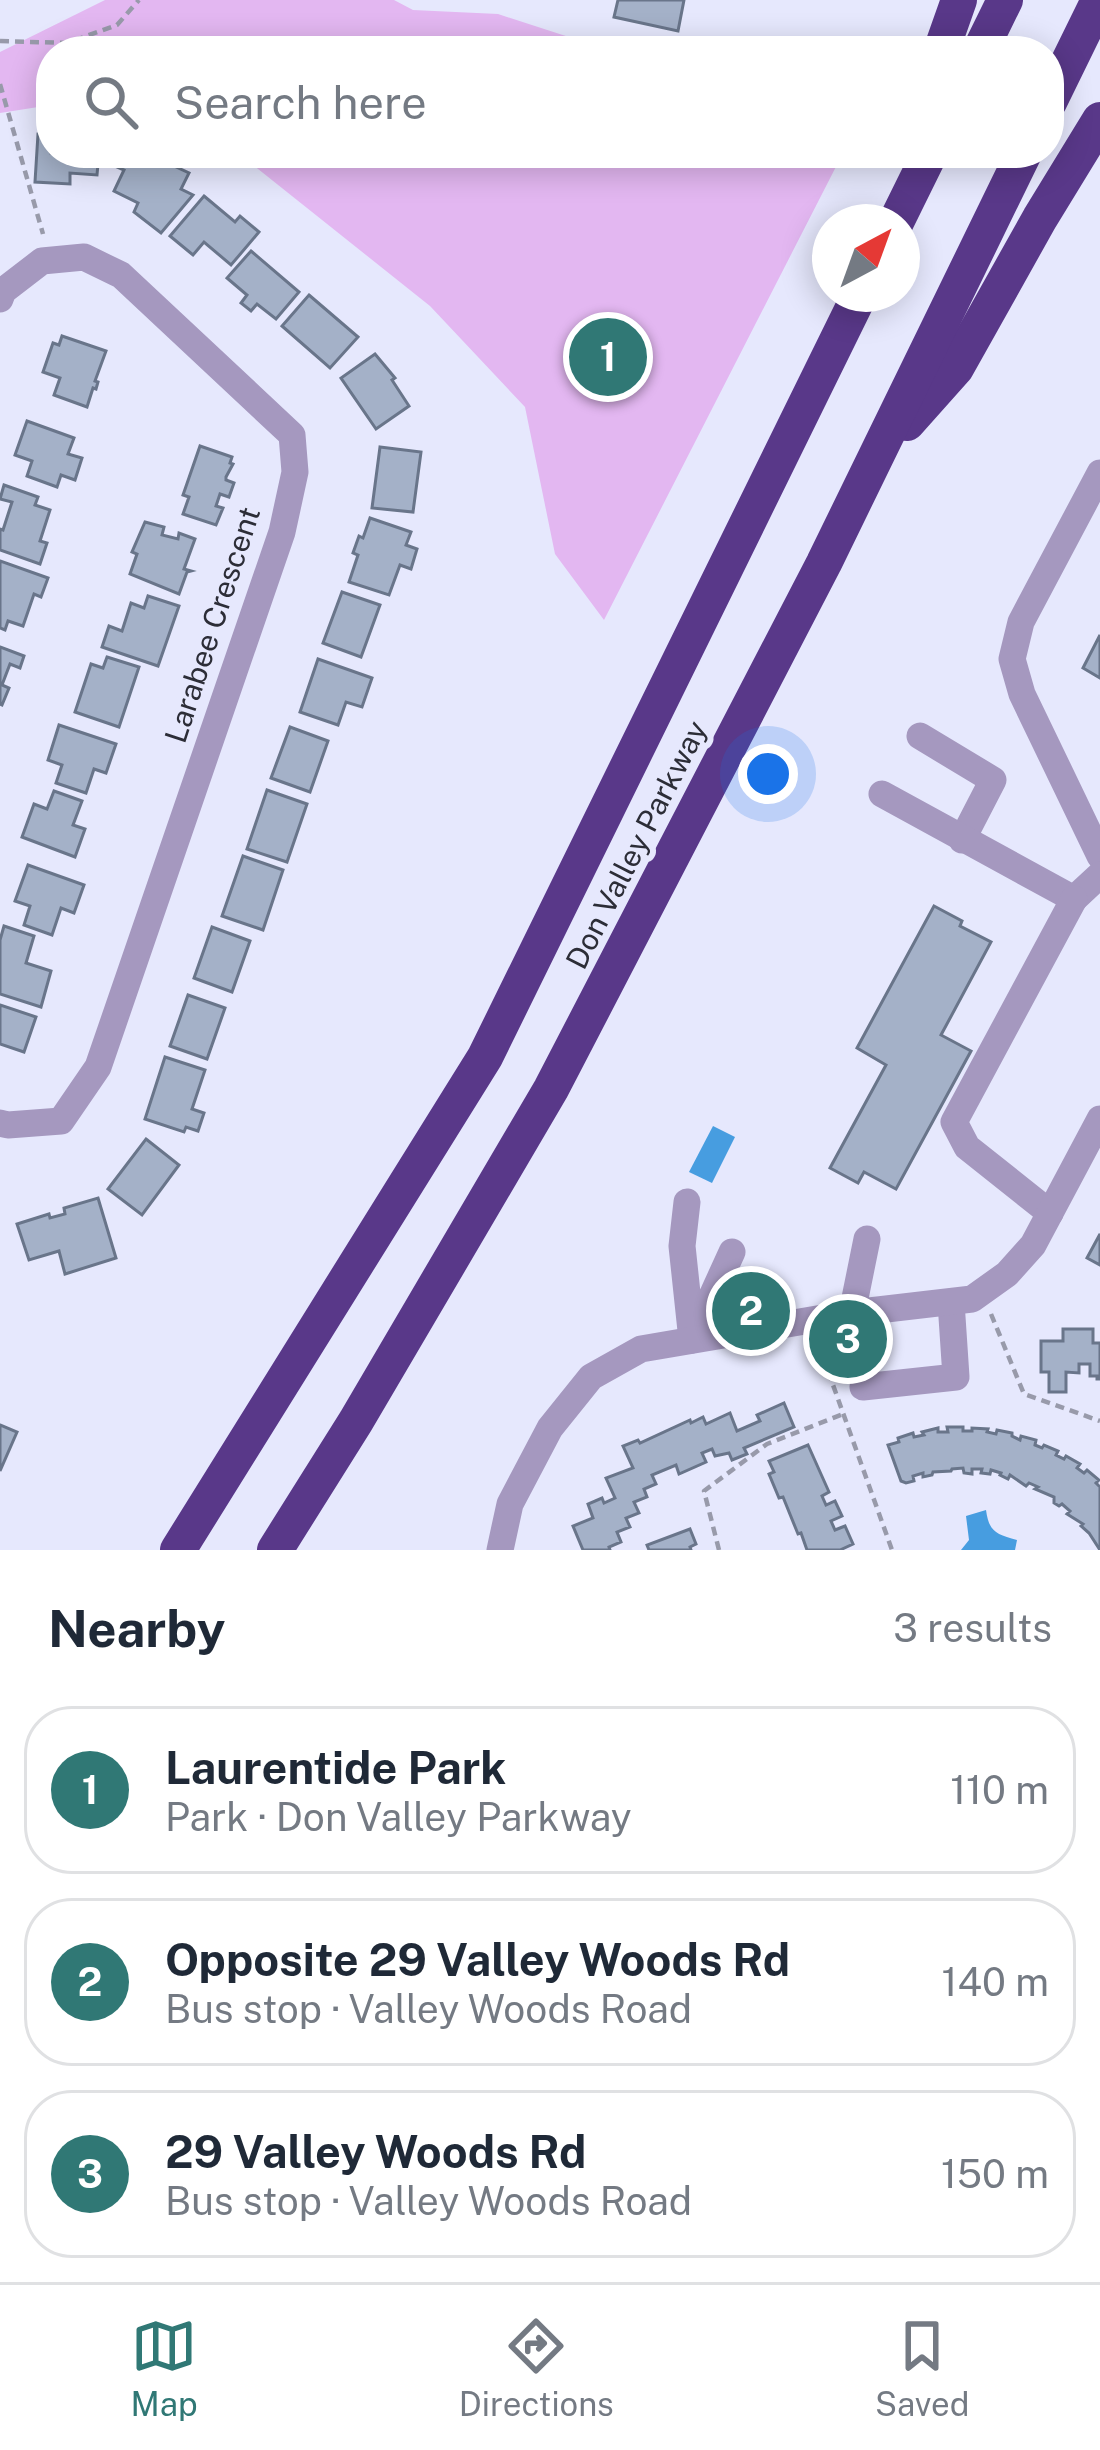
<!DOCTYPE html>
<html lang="en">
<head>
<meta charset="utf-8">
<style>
	:root { --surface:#fff; --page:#f6f6f7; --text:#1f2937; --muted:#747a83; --line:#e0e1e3; --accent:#307875 }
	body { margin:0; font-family:"Public Sans",sans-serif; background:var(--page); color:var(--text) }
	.compass { position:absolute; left:812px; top:204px; width:108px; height:108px; border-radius:50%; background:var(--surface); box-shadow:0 6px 30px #0003; rotate:41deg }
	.you { position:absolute; left:768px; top:774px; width:42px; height:42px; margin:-30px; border:9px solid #fff; border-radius:50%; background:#1a73e8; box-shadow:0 0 0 18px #1a73e833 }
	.badge { display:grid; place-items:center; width:78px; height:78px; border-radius:50%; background:var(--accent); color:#fff; font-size:39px; font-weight:700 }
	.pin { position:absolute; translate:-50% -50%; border:6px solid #fff; box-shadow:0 3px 12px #0006 }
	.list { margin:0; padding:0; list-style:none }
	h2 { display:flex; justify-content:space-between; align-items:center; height:156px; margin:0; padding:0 48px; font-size:51px }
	h2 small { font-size:39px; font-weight:400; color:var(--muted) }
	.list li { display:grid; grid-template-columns:78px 1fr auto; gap:36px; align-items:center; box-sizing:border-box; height:168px; margin:0 24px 24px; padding:0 24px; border:3px solid var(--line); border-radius:48px }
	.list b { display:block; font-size:45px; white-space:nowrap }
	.list p { margin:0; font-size:39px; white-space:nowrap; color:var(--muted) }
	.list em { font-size:39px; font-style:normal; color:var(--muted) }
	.icon { flex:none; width:66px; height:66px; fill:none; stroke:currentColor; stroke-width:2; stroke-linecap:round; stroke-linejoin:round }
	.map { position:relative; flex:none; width:1100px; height:1550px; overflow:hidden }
	.search { position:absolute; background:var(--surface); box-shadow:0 6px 30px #0003; left:36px; right:36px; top:36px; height:132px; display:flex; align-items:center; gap:30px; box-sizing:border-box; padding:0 42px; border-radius:48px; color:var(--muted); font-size:45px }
	.sheet { height:732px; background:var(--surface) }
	nav { display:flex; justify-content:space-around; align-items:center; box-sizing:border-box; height:168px; border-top:3px solid var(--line); background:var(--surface); font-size:33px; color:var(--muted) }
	nav a { display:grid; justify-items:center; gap:6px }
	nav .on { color:var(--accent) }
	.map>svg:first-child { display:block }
	.green { fill:#e3b7f1 }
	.water { fill:#479de0 }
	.building { fill:#a4b1c8; stroke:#69758a; stroke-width:3 }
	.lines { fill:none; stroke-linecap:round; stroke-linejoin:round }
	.path { stroke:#989aaa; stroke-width:4.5; stroke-dasharray:9 6; stroke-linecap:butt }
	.minor { stroke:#a598bf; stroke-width:27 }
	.highway { stroke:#593889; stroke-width:36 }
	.labels { text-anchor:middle; stroke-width:12; stroke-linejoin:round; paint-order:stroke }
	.street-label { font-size:30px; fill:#2c2d37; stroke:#e6e8fd }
</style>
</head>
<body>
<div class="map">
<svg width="1100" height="1550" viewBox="0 0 1100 1550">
	<rect width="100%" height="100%" fill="#e6e8fd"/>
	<!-- green -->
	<g class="green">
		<polygon points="105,0 394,0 413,10 498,14 612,51 51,51 51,105 0,113 0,52"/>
		<polygon points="238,153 843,153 604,620 555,554 525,407 430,306"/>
	</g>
	<!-- water -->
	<g class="water">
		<polygon points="713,1126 735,1137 712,1183 689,1172"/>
		<path d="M986,1510C989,1532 996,1534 1017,1540L1015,1550H961L969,1540L966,1516Z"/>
	</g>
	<!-- building -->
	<g class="building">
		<polygon points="618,0 684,0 678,31 614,17"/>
		<polygon points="38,134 51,135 51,153 99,153 97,175 70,173 70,184 35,182"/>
		<polygon points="123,153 146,153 189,173 181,189 193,195 161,233 134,212 138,203 114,191 124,170 117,167"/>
		<polygon points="204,196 235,222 240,216 259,232 231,265 204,242 193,255 170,236"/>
		<polygon points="251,251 299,292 276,319 257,304 251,311 241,303 247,295 227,278"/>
		<polygon points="309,295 358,337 330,368 282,326"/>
		<polygon points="62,336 106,351 95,381 98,382 96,389 93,388 87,407 54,395 60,378 43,372 53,343 59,345"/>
		<polygon points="375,354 395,378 392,380 409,406 376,429 341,378"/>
		<polygon points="27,421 74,438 68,454 82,458 75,480 61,475 57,487 27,476 32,461 15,455"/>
		<polygon points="200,446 232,457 230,463 233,464 226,477 226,480 234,483 229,497 220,494 216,506 223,508 216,525 183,514 189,497 183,495"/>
		<polygon points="380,447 421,452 413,512 372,508"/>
		<polygon points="4,485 38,497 35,505 50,510 40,541 47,543 40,564 0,550 0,529 3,530 12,502 0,499"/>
		<polygon points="370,518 411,532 406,545 417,549 411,569 400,565 389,595 349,582 358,555 353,553 359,536 363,538"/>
		<polygon points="145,522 164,527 162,535 178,539 179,533 195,539 184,569 191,571 187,572 179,594 130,574 137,554 132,552"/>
		<polygon points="0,561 48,578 41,597 34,594 23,626 8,621 5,630 0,628"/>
		<polygon points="342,592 380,605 361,657 323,643"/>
		<polygon points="148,596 179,606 158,666 102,647 109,626 122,631 131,603 144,608"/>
		<polygon points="1100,635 1100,678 1083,668"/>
		<polygon points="0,647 24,656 20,668 10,664 2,685 9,688 2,705 0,704"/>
		<polygon points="107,657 139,667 119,727 75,712 91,664 103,668"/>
		<polygon points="318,659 372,678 362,707 346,702 338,725 300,712"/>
		<polygon points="59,725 116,744 106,773 94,769 86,793 56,783 62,765 48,760"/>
		<polygon points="290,727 328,741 310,792 271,778"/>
		<polygon points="267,790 307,804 287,862 247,849"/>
		<polygon points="54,791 82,801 73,825 85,829 75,857 22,837 34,804 47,809"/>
		<polygon points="243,856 283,870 263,930 222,916"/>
		<polygon points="28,865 84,885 74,913 61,908 52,935 24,925 30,906 15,901"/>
		<polygon points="934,906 962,921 960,926 991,942 941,1035 971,1051 896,1189 864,1172 858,1183 830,1168 886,1065 857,1048"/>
		<polygon points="4,926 34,936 26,963 51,971 41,1007 0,994 0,940"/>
		<polygon points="212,927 250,941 232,992 194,978"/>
		<polygon points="188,995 225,1008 207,1059 170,1046"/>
		<polygon points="0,1005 36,1017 24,1052 0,1044"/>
		<polygon points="165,1057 205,1070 192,1109 204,1113 198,1131 186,1127 184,1132 145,1119"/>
		<polygon points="146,1139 179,1165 142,1215 108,1189"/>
		<polygon points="98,1198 116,1258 65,1274 59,1251 29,1260 17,1224 49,1214 50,1218 65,1214 64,1208"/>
		<polygon points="1100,1234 1100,1265 1087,1258"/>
		<polygon points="1063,1329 1093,1329 1093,1343 1100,1343 1100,1379 1097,1379 1097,1376 1090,1376 1090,1364 1079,1364 1079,1373 1066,1372 1066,1392 1049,1392 1049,1372 1041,1372 1041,1341 1063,1341"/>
		<polygon points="784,1403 794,1427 744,1448 747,1454 732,1460 729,1453 715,1456 712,1449 702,1453 706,1462 679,1474 676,1465 652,1475 656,1484 644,1489 647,1497 634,1502 639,1513 626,1518 630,1527 617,1532 621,1542 609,1547 610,1550 583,1550 573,1526 593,1518 588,1504 602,1498 604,1503 615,1498 606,1478 633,1468 623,1446 638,1440 640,1443 690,1420 691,1423 703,1417 706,1424 730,1413 737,1431 760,1421 757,1415"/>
		<polygon points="0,1425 17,1432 0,1471"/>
		<polygon points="947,1427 963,1427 963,1431 972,1431 972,1428 988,1429 987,1432 996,1434 997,1430 1012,1433 1012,1436 1020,1440 1021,1436 1036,1440 1035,1445 1042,1448 1044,1445 1058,1451 1056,1455 1064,1459 1066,1456 1080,1464 1077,1468 1084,1473 1087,1470 1099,1480 1096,1483 1100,1487 1100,1550 1089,1533 1081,1526 1083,1524 1067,1514 1070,1511 1062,1504 1059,1506 1054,1503 1054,1497 1035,1489 1038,1487 1029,1483 1026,1486 1010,1475 1008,1479 1000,1475 1001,1473 991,1470 990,1474 981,1473 982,1469 972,1469 972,1474 964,1473 963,1468 952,1469 951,1471 933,1472 932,1475 923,1477 923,1473 913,1476 914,1481 906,1483 901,1481 888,1445 899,1442 898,1438 913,1433 914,1437 924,1435 922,1432 938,1428 938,1432 948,1432"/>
		<polygon points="808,1445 829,1492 822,1496 826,1505 835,1501 842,1516 831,1521 835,1530 845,1526 853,1544 840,1550 807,1550 801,1533 798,1534 783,1497 779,1498 769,1474 774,1472 769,1461"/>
		<polygon points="690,1529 696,1544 690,1547 691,1550 649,1550 647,1545"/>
	</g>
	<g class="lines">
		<!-- path -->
		<g class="path">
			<polyline points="0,41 67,43 117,25 139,0"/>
			<polyline points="0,84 43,234"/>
			<polyline points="991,1314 1024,1394 1100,1421"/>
			<polyline points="818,1343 892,1550"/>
			<polyline points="719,1550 704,1491 767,1444 843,1414"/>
		</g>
		<!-- minor -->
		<g class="minor">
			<polyline points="0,299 3,291 42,261 84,257 121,275 292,435 295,472 282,532 98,1067 61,1121 8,1125 0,1123"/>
			<polyline points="1100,473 1021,622 1012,659 1022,694 1100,856"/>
			<polyline points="920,736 993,780 962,840"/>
			<polyline points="882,794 1074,899 1100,875"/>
			<polyline points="687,1202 682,1246 692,1340 732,1252"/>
			<polyline points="1050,1213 967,1147 954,1122 1074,899"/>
			<polyline points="852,1313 867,1239"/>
			<polyline points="863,1387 956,1377 951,1302"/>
			<polyline points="500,1550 510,1504 550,1428 591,1377 641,1349 852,1313 972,1299 1007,1274 1033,1245 1100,1119"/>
		</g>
		<!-- highway -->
		<g class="highway">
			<polyline points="941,51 959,0"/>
			<polyline points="980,51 1005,0"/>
			<polyline points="1049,102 1099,0"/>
			<polyline points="896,222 930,153"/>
			<polyline points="907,423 956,368 1040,218 1100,120"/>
			<polyline points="178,1550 485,1057 860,294"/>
			<polyline points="275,1550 356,1421 551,1089 824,563 1024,153"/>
		</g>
	</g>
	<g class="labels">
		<!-- street labels -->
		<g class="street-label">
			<text transform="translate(213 625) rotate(-72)" y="10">Larabee Crescent</text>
			<text transform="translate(637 845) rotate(-63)" y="10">Don Valley Parkway</text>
		</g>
	</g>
</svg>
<svg class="compass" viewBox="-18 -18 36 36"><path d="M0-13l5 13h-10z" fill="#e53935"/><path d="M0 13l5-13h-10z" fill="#747a83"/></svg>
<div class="you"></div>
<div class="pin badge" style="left:608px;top:357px">1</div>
<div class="pin badge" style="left:751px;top:1311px">2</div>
<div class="pin badge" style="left:848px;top:1339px">3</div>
<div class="search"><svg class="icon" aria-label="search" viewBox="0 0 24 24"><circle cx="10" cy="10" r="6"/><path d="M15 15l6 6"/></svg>Search here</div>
</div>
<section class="sheet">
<h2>Nearby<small>3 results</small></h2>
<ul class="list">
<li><span class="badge">1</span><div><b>Laurentide Park</b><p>Park · Don Valley Parkway</p></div><em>110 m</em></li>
<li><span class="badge">2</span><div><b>Opposite 29 Valley Woods Rd</b><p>Bus stop · Valley Woods Road</p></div><em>140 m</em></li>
<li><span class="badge">3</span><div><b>29 Valley Woods Rd</b><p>Bus stop · Valley Woods Road</p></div><em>150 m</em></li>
</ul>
</section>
<nav>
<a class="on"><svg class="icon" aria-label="map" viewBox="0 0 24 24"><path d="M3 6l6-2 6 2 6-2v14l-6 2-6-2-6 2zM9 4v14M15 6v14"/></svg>Map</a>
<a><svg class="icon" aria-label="directions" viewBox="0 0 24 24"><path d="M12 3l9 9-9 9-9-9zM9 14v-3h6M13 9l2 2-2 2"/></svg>Directions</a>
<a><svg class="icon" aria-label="saved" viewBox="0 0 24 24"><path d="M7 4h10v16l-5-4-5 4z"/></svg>Saved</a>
</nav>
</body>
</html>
